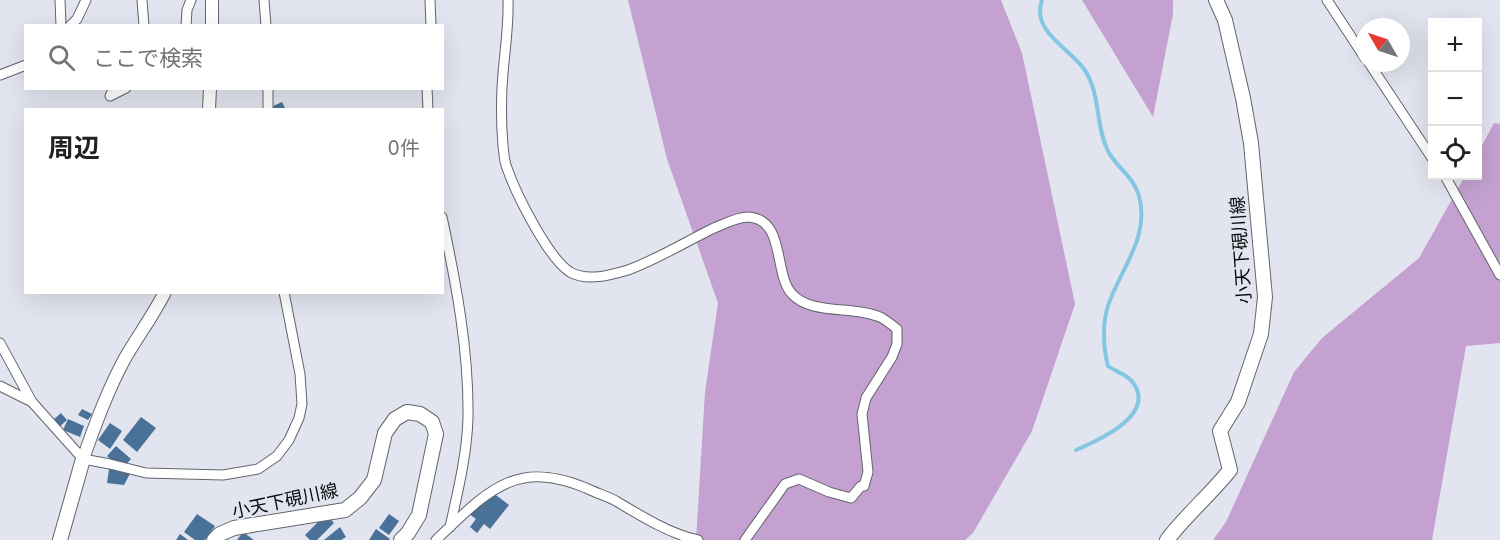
<!DOCTYPE html>
<html lang="ja">
<head>
<meta charset="utf-8">
<style>
	:root { --surface:#fff; --page:#f2f2f2; --text:#202124; --muted:#757577; --line:#e0e0e0 }
	body { margin:0; font-family:Overpass,"Noto Sans JP",sans-serif; background:var(--page); color:var(--text) }
	.controls { position:absolute; right:18px; top:18px; display:grid; overflow:hidden; border-radius:0px; box-shadow:0 6px 24px #0002 }
	.controls button { width:54px; height:54px; display:grid; place-items:center; padding:0; border:0; border-bottom:2px solid var(--line); background:var(--surface); color:var(--text); font:30px sans-serif }
	.compass { position:absolute; left:1356px; top:18px; width:54px; height:54px; border-radius:50%; background:var(--surface); box-shadow:0 6px 24px #0002; rotate:309deg }
	.list { margin:0; padding:0; list-style:none }
	h2 { display:flex; justify-content:space-between; align-items:center; height:78px; margin:0; padding:0 24px; font-size:26px }
	h2 small { font-size:20px; font-weight:400; color:var(--muted) }
	.icon { flex:none; width:33px; height:33px; fill:none; stroke:currentColor; stroke-width:2; stroke-linecap:round; stroke-linejoin:round }
	.map { position:relative; flex:none; width:1500px; height:540px; overflow:hidden }
	.search { position:absolute; background:var(--surface); box-shadow:0 6px 24px #0002; left:24px; top:24px; width:420px; height:66px; display:flex; align-items:center; gap:15px; box-sizing:border-box; padding:0 21px; border-radius:0px; color:var(--muted); font-size:22px }
	.panel { position:absolute; background:var(--surface); box-shadow:0 6px 24px #0002; left:24px; top:108px; width:420px; height:186px; border-radius:0px }
	.map>svg:first-child { display:block }
	.forest { fill:#c4a1d1 }
	.lines { fill:none; stroke-linecap:round; stroke-linejoin:round }
	.stream { stroke:#85c6e2; stroke-width:4 }
	.building { fill:#4a7299 }
	.minor-casing { stroke:#62646d; stroke-width:11 }
	.tertiary-casing { stroke:#62646d; stroke-width:14 }
	.secondary-casing { stroke:#62646d; stroke-width:16 }
	.minor { stroke:#fff; stroke-width:9 }
	.tertiary { stroke:#fff; stroke-width:12 }
	.secondary { stroke:#fff; stroke-width:14 }
	.labels { text-anchor:middle; stroke-width:4.5; stroke-linejoin:round; paint-order:stroke }
	.street-label { font-size:18px; fill:#0a0b0e; stroke:#e2e5ef }
</style>
</head>
<body>
<div class="map">
<svg width="1500" height="540" viewBox="0 0 1500 540">
	<rect width="100%" height="100%" fill="#e2e5ef"/>
	<!-- forest -->
	<g class="forest">
		<polygon points="628,0 1001,0 1022,53 1075,304 1032,431 973,533 965,540 696,540 705,392 718,303 667,159"/>
		<polygon points="1082,0 1173,0 1173,14 1153,117"/>
		<polygon points="1494,123 1500,124 1500,343 1466,346 1432,540 1213,540 1226,522 1294,372 1322,338 1419,258 1465,176 1478,176 1478,153"/>
	</g>
	<g class="lines">
		<!-- stream -->
		<path class="stream" d="M1042,0C1031,31 1068,47 1084,69C1101,93 1095,126 1108,151C1116,167 1134,177 1139,196C1150,236 1122,267 1109,303C1102,321 1103,347 1108,366C1116,372 1129,375 1134,384C1155,416 1097,441 1076,450"/>
	</g>
	<!-- building -->
	<g class="building">
		<polygon points="282,102 286,110 274,110 273,106"/>
		<polygon points="82,409 92,414 88,420 78,415"/>
		<polygon points="61,413 67,420 58,428 52,421"/>
		<polygon points="141,417 156,428 137,452 123,440"/>
		<polygon points="68,419 84,426 80,437 63,430"/>
		<polygon points="110,423 122,431 110,449 98,440"/>
		<polygon points="116,446 131,459 122,469 107,456"/>
		<polygon points="109,469 131,472 124,485 107,483"/>
		<polygon points="488,489 509,505 490,529 484,524 477,533 470,527 476,519 469,514"/>
		<polygon points="197,514 215,526 205,540 195,540 184,532"/>
		<polygon points="326,514 334,523 317,540 310,540 305,535"/>
		<polygon points="389,514 399,521 389,535 379,528"/>
		<polygon points="340,527 346,537 341,540 324,540"/>
		<polygon points="376,529 390,539 389,540 369,540"/>
		<polygon points="243,532 254,540 237,540"/>
		<polygon points="180,534 188,540 176,540"/>
	</g>
	<g class="lines">
		<!-- minor casing -->
		<g class="minor-casing">
			<g id="minor">
				<polyline points="60,0 61,26"/>
				<polyline points="142,0 144,26"/>
				<polyline points="264,0 266,26"/>
				<polyline points="430,0 431,26"/>
				<path d="M508,0C509,24 505,49 503,73C501,96 501,122 503,146C504,153 504,161 507,168C516,194 548,258 570,272C587,282 611,275 628,270C658,259 685,242 714,228C724,224 737,217 748,217C786,219 773,273 792,294C812,316 855,305 882,318C887,321 892,325 897,329V344L892,357L866,398L862,414L868,472L864,486H861L851,498L829,492L799,479L785,484L745,540"/>
				<polyline points="1327,0 1365,58"/>
				<polyline points="70,26 77,19 86,0"/>
				<polyline points="186,26 187,10 191,0"/>
				<polyline points="1369,63 1432,158"/>
				<polyline points="0,75 26,65"/>
				<polyline points="114,88 110,96 126,88"/>
				<polyline points="268,88 268,110"/>
				<polyline points="427,88 428,110"/>
				<polyline points="1445,176 1500,275"/>
				<path d="M442,217C456,283 469,350 468,418C467,454 458,491 450,527"/>
				<polyline points="0,343 32,402 83,459 110,464 146,473 223,475 258,469 277,456 289,440 299,418 302,404 300,374 284,292"/>
				<polyline points="0,386 32,402"/>
				<path d="M436,540C486,493 514,458 586,488C596,493 607,496 616,501C641,516 670,534 698,540"/>
			</g>
		</g>
		<!-- tertiary casing -->
		<g class="tertiary-casing">
			<g id="tertiary">
				<polyline points="212,0 212,26"/>
				<polyline points="209,110 210,88"/>
				<path d="M83,459C95,425 107,392 124,360C137,337 153,316 165,292"/>
			</g>
		</g>
		<!-- secondary casing -->
		<g class="secondary-casing">
			<g id="secondary">
				<polyline points="60,540 83,459"/>
				<polyline points="214,540 220,534 234,528 345,510 360,498 374,480 385,433 395,419 407,412 420,414 432,422 436,434 419,515 408,533 401,540"/>
				<path d="M1167,540C1186,515 1210,495 1230,470L1220,431L1238,402L1261,334L1265,297L1251,143L1243,98L1225,20L1216,0"/>
			</g>
		</g>
		<!-- minor -->
		<use href="#minor" class="minor"/>
		<!-- tertiary -->
		<use href="#tertiary" class="tertiary"/>
		<!-- secondary -->
		<use href="#secondary" class="secondary"/>
	</g>
	<g class="labels">
		<!-- street labels -->
		<g class="street-label">
			<text transform="translate(1241 250) rotate(-94)" y="6">小天下硯川線</text>
			<text transform="translate(285 501) rotate(-12)" y="6">小天下硯川線</text>
		</g>
	</g>
</svg>
<div class="controls">
<button>+</button>
<button>−</button>
<button><svg class="icon" aria-label="locate" viewBox="0 0 24 24"><circle cx="12" cy="12" r="6"/><path d="M12 2v4M12 18v4M2 12h4M18 12h4"/></svg></button>
</div>
<svg class="compass" viewBox="-18 -18 36 36"><path d="M0-13l5 13h-10z" fill="#e53935"/><path d="M0 13l5-13h-10z" fill="#757577"/></svg>
<div class="search"><svg class="icon" aria-label="search" viewBox="0 0 24 24"><circle cx="10" cy="10" r="6"/><path d="M15 15l6 6"/></svg>ここで検索</div>
<section class="panel">
<h2>周辺<small>0件</small></h2>
<ul class="list">
</ul>
</section>
</div>
</body>
</html>
